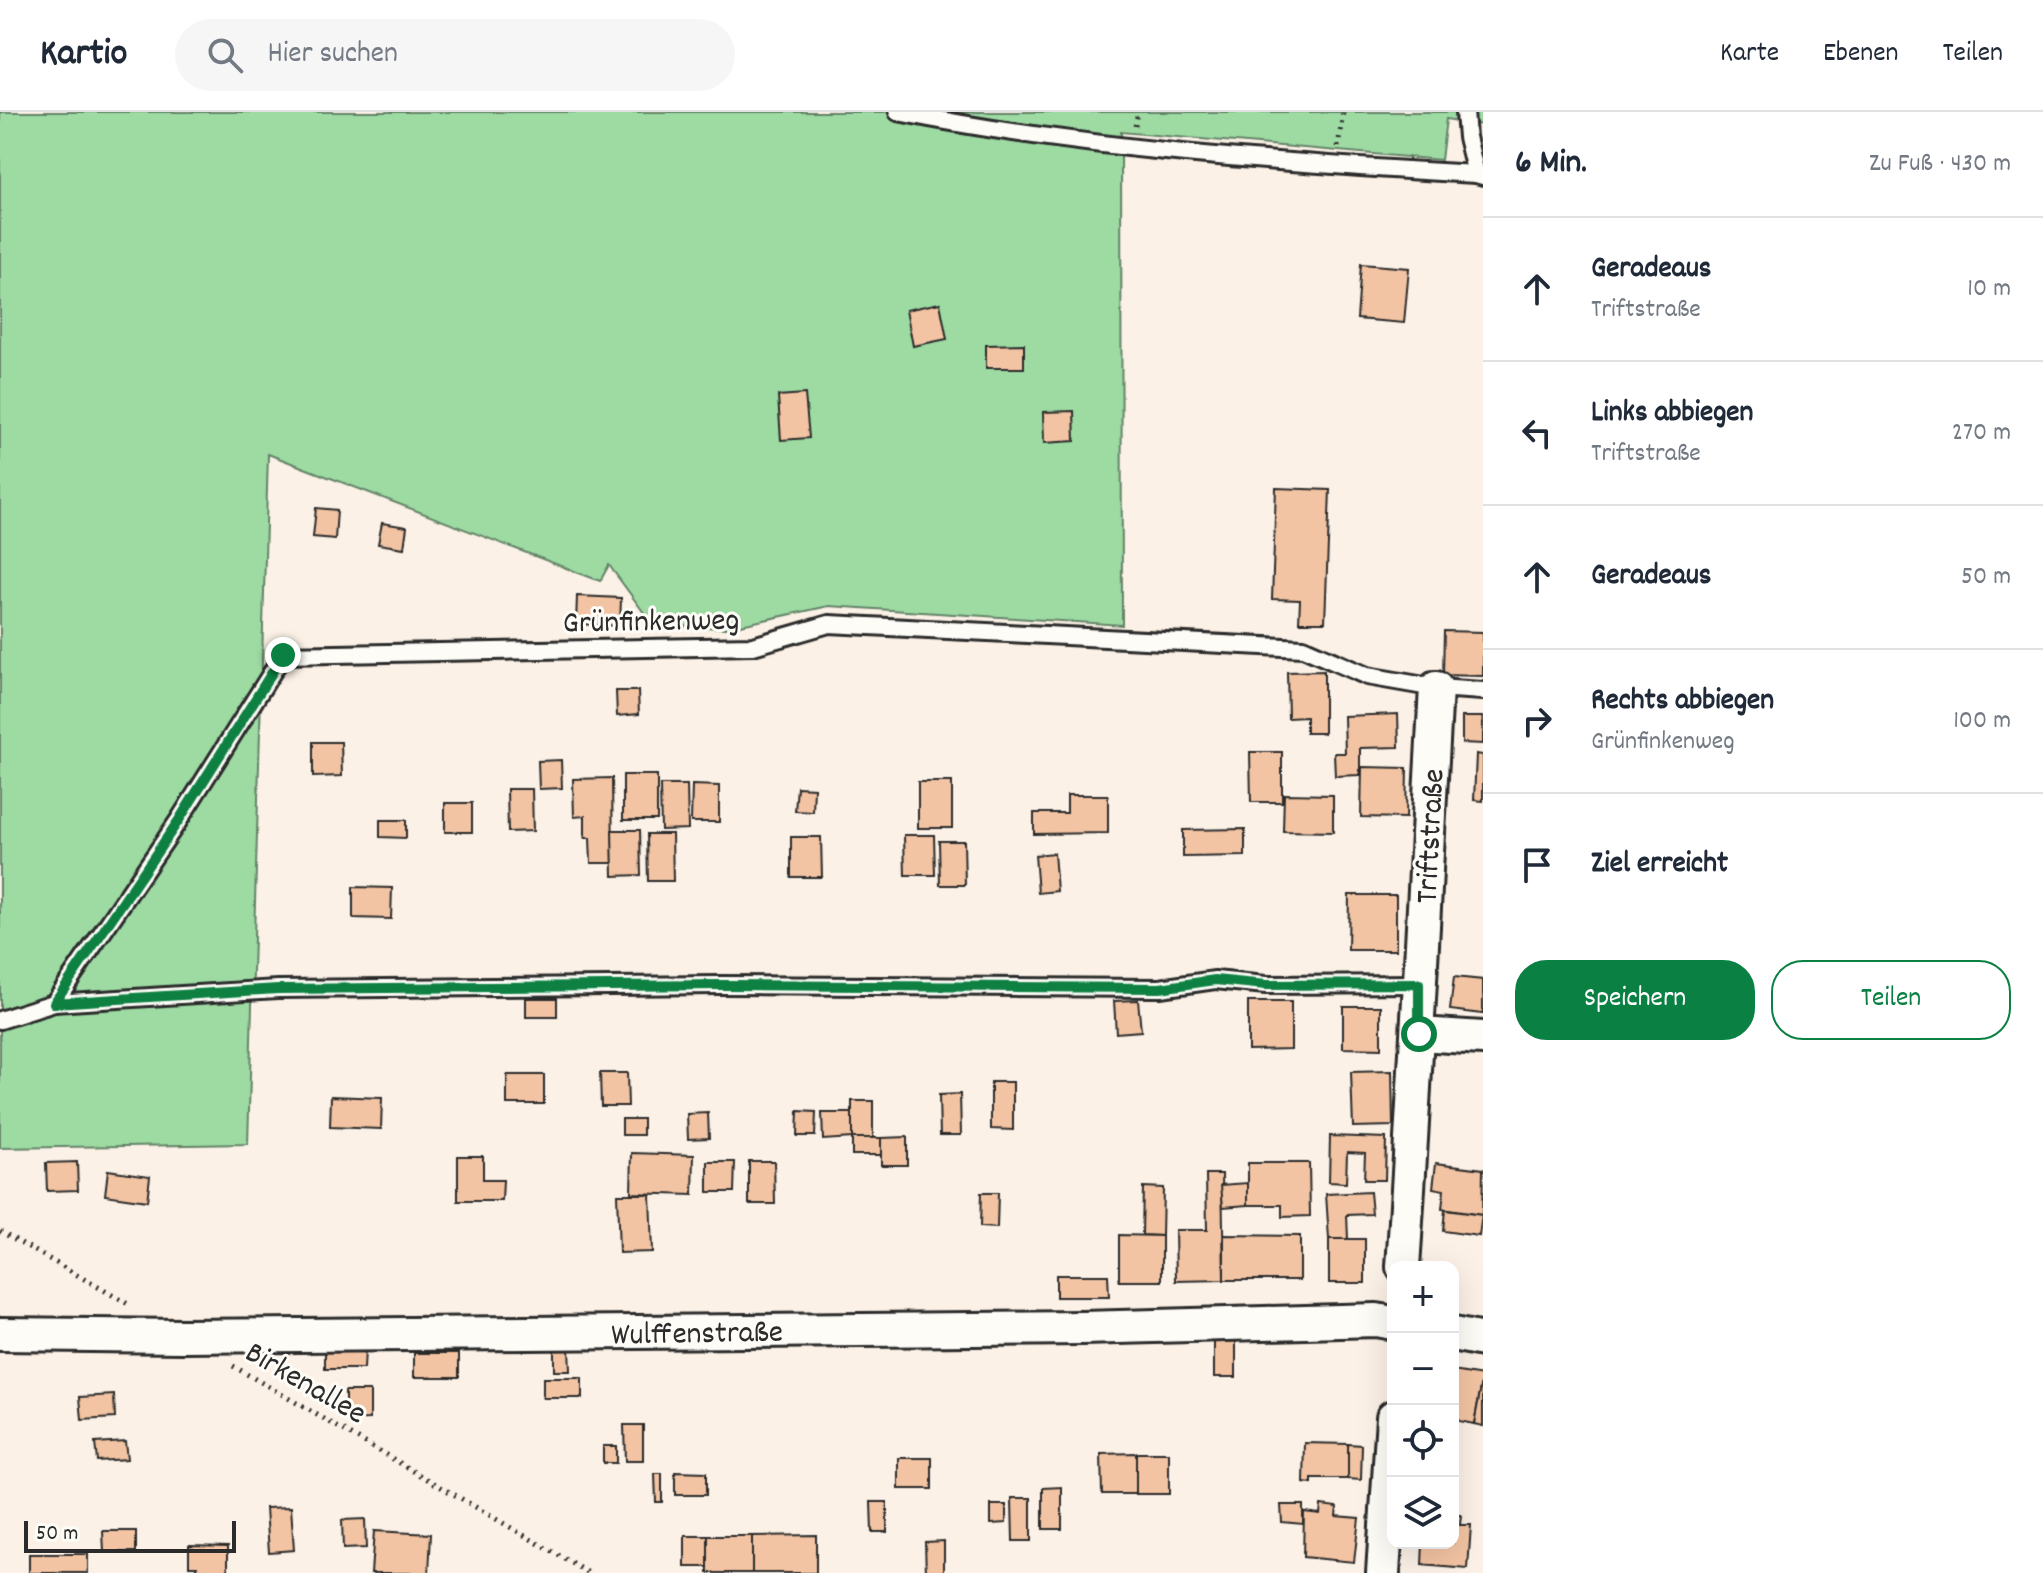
<!DOCTYPE html>
<html lang="de">
<head>
<meta charset="utf-8">
<style>
	:root { --surface:#fff; --page:#f6f6f7; --text:#1f2937; --muted:#747a83; --line:#e0e1e3; --accent:#0b8043 }
	body { margin:0; font-family:Dekko,sans-serif; background:var(--page); color:var(--text) }
	.controls { position:absolute; right:24px; bottom:24px; display:grid; overflow:hidden; border-radius:16px; box-shadow:0 8px 32px #0002 }
	.controls button { width:72px; height:72px; display:grid; place-items:center; padding:0; border:0; border-bottom:2px solid var(--line); background:var(--surface); color:var(--text); font:40px sans-serif }
	.scale { position:absolute; left:24px; bottom:20px; width:212px; box-sizing:border-box; padding-left:8px; border:4px solid #2b2b2b; border-top:0; font-size:22px; line-height:28px; white-space:nowrap; color:#2b2b2b; -webkit-text-stroke:6px #fdfcf7; paint-order:stroke }
	.stop { position:absolute; width:24px; height:24px; margin:-18px; border:6px solid #0b8043; border-radius:50%; background:#fff }
	.stop.end { background:#0b8043; border-color:#fff; box-shadow:0 2px 8px #0008 }
	.list { margin:0; padding:0; list-style:none }
	h2 { display:flex; justify-content:space-between; align-items:center; height:104px; margin:0; padding:0 32px; font-size:34px }
	h2 small { font-size:26px; font-weight:400; color:var(--muted) }
	.list li { display:grid; grid-template-columns:52px 1fr auto; gap:24px; align-items:center; box-sizing:border-box; height:144px; padding:0 32px; border-top:2px solid var(--line) }
	.list b { display:block; font-size:30px; white-space:nowrap }
	.list p { margin:0; font-size:26px; white-space:nowrap; color:var(--muted) }
	.list em { font-size:26px; font-style:normal; color:var(--muted) }
	.actions { display:flex; gap:16px; padding:24px 32px }
	.actions a { flex:1; padding:18px 0; border:2px solid var(--accent); border-radius:32px; text-align:center; font-size:28px; color:var(--accent) }
	.actions .main { background:var(--accent); color:#fff }
	.icon { flex:none; width:44px; height:44px; fill:none; stroke:currentColor; stroke-width:2; stroke-linecap:round; stroke-linejoin:round }
	.map { position:relative; flex:none; width:1483px; height:1461px; overflow:hidden }
	header { display:flex; align-items:center; gap:48px; box-sizing:border-box; height:112px; padding:0 40px; background:var(--surface); border-bottom:2px solid var(--line) }
	header strong { font-size:38px }
	nav { display:flex; gap:44px; margin-inline-start:auto; font-size:28px }
	.search { width:560px; height:72px; background:var(--page); display:flex; align-items:center; gap:20px; box-sizing:border-box; padding:0 28px; border-radius:44px; color:var(--muted); font-size:30px }
	main { display:flex }
	aside { flex:1; background:var(--surface) }
	.map>svg:first-child { display:block }
	.green { fill:#9ddba3; stroke:#648367; stroke-width:2 }
	.building { fill:#f3c4a3; stroke:#2b2b2b; stroke-width:2 }
	.lines { fill:none; stroke-linecap:round; stroke-linejoin:round }
	.lane-casing { stroke:#2b2b2b; stroke-width:22 }
	.street-casing { stroke:#2b2b2b; stroke-width:38 }
	.path { stroke:#2b2b2b; stroke-width:5; stroke-dasharray:2 6; stroke-linecap:butt }
	.lane { stroke:#fdfcf7; stroke-width:16 }
	.street { stroke:#fdfcf7; stroke-width:32 }
	.route { stroke:#0b8043; stroke-width:10 }
	.labels { text-anchor:middle; stroke-width:6; stroke-linejoin:round; paint-order:stroke }
	.street-label { font-size:32px; fill:#2b2b2b; stroke:#fdfcf7 }
</style>
</head>
<body>
<header>
<strong>Kartio</strong>
<div class="search"><svg class="icon" aria-label="search" viewBox="0 0 24 24"><circle cx="10" cy="10" r="6"/><path d="M15 15l6 6"/></svg>Hier suchen</div>
<nav><a>Karte</a><a>Ebenen</a><a>Teilen</a></nav>
</header>
<main>
<div class="map">
<svg width="1483" height="1461" viewBox="0 0 1483 1461">
	<rect width="100%" height="100%" fill="#fbf1e6"/>
	<filter id="ink" filterUnits="userSpaceOnUse"><feTurbulence type="fractalNoise" baseFrequency=".0125" numOctaves="2"/><feDisplacementMap in="SourceGraphic" scale="16" xChannelSelector="R" yChannelSelector="G"/><feConvolveMatrix kernelMatrix="1 2 1 2 8 2 1 2 1" color-interpolation-filters="sRGB"/></filter>
	<g filter="url(#ink)">
		<!-- green -->
		<polygon class="green" points="0,0 1483,0 1483,13 1446,7 1441,48 1121,20 1122,513 829,494 727,516 653,513 609,453 600,469 268,342 248,1032 0,1036"/>
		<!-- building -->
		<g class="building">
			<polygon points="1361,152 1409,156 1404,211 1357,207"/>
			<polygon points="940,191 947,227 913,234 906,198"/>
			<polygon points="1024,232 1024,256 986,256 986,233"/>
			<polygon points="805,282 809,326 781,328 778,284"/>
			<polygon points="1074,299 1075,329 1044,331 1043,300"/>
			<polygon points="1276,376 1330,378 1325,510 1299,510 1300,488 1272,487"/>
			<polygon points="316,396 337,398 335,427 313,425"/>
			<polygon points="382,411 407,415 404,436 378,432"/>
			<polygon points="577,484 621,486 620,514 576,512"/>
			<polygon points="1444,519 1483,520 1483,564 1443,563"/>
			<polygon points="1324,559 1324,621 1306,621 1306,605 1288,606 1287,560"/>
			<polygon points="616,579 638,579 639,602 617,604"/>
			<polygon points="1398,602 1399,635 1360,636 1360,663 1335,664 1334,641 1345,641 1344,604"/>
			<polygon points="1462,605 1483,605 1483,632 1462,631"/>
			<polygon points="313,630 341,630 342,664 313,665"/>
			<polygon points="1250,640 1282,640 1282,690 1251,690"/>
			<polygon points="1476,642 1483,643 1483,689 1474,688"/>
			<polygon points="561,648 562,676 539,677 538,649"/>
			<polygon points="1362,655 1407,656 1406,706 1361,705"/>
			<rect x="623" y="663" width="34" height="45"/>
			<polygon points="612,666 613,751 591,751 590,726 585,726 585,704 574,705 573,667"/>
			<rect x="918" y="670" width="34" height="46"/>
			<polygon points="660,673 687,673 688,717 661,718"/>
			<polygon points="692,673 719,674 719,710 691,710"/>
			<polygon points="797,675 814,676 813,700 795,699"/>
			<polygon points="507,677 532,677 533,719 508,720"/>
			<polygon points="1284,682 1333,683 1333,720 1283,719"/>
			<polygon points="1067,683 1108,683 1108,721 1034,722 1034,701 1067,701"/>
			<rect x="445" y="691" width="27" height="29"/>
			<polygon points="380,708 406,708 406,726 380,725"/>
			<polygon points="1245,717 1245,744 1183,745 1183,718"/>
			<polygon points="612,718 640,718 641,763 613,764"/>
			<polygon points="647,722 672,722 673,769 648,769"/>
			<polygon points="904,723 934,723 935,763 905,763"/>
			<polygon points="791,725 821,725 822,765 791,765"/>
			<polygon points="939,729 964,729 965,773 940,773"/>
			<polygon points="1054,741 1057,779 1038,781 1035,743"/>
			<polygon points="353,775 392,776 391,807 353,806"/>
			<polygon points="1349,783 1396,783 1396,838 1348,838"/>
			<polygon points="1454,865 1483,868 1483,902 1450,898"/>
			<rect x="526" y="886" width="31" height="19"/>
			<polygon points="1138,888 1141,919 1116,921 1114,889"/>
			<polygon points="1248,890 1291,890 1291,937 1248,938"/>
			<polygon points="1343,894 1381,894 1381,937 1343,936"/>
			<polygon points="1392,959 1393,1014 1353,1015 1351,960"/>
			<polygon points="600,961 627,961 628,994 601,994"/>
			<rect x="507" y="963" width="37" height="29"/>
			<polygon points="991,970 1013,970 1013,1018 991,1017"/>
			<polygon points="960,982 961,1023 940,1023 939,983"/>
			<polygon points="331,984 382,986 381,1017 330,1015"/>
			<rect x="852" y="989" width="21" height="37"/>
			<polygon points="798,999 816,1000 815,1024 797,1024"/>
			<polygon points="708,1001 709,1026 688,1027 687,1002"/>
			<polygon points="822,1001 852,1001 852,1026 823,1028"/>
			<rect x="622" y="1007" width="21" height="16"/>
			<polygon points="1330,1024 1386,1026 1385,1068 1364,1068 1365,1041 1347,1040 1346,1071 1329,1070"/>
			<polygon points="907,1025 907,1053 881,1053 881,1026"/>
			<rect x="852" y="1026" width="29" height="17"/>
			<polygon points="632,1041 694,1043 693,1083 631,1081"/>
			<polygon points="458,1044 483,1044 483,1068 503,1068 502,1089 458,1089"/>
			<polygon points="749,1049 774,1049 775,1092 749,1092"/>
			<polygon points="77,1050 78,1078 47,1079 46,1051"/>
			<polygon points="708,1050 735,1050 734,1080 708,1080"/>
			<polygon points="1248,1051 1309,1051 1310,1104 1282,1105 1282,1093 1248,1093"/>
			<polygon points="1436,1051 1483,1057 1482,1103 1442,1097 1444,1078 1433,1076"/>
			<polygon points="108,1058 150,1064 147,1089 105,1083"/>
			<polygon points="1206,1062 1222,1062 1224,1168 1176,1169 1175,1118 1207,1118"/>
			<polygon points="1248,1071 1248,1093 1223,1095 1221,1073"/>
			<polygon points="1143,1075 1163,1076 1162,1124 1142,1123"/>
			<polygon points="1370,1080 1372,1102 1347,1103 1348,1127 1329,1127 1326,1082"/>
			<polygon points="981,1081 998,1081 997,1116 980,1115"/>
			<polygon points="617,1082 650,1082 652,1140 619,1141"/>
			<polygon points="1445,1098 1482,1103 1479,1124 1443,1119"/>
			<polygon points="1119,1123 1162,1124 1162,1169 1119,1169"/>
			<polygon points="1224,1123 1300,1124 1300,1168 1224,1168"/>
			<rect x="1329" y="1127" width="36" height="44"/>
			<polygon points="1056,1163 1108,1163 1109,1185 1056,1185"/>
			<polygon points="1236,1228 1236,1265 1214,1265 1214,1229"/>
			<polygon points="569,1235 570,1259 554,1259 554,1236"/>
			<polygon points="325,1237 365,1237 364,1257 325,1257"/>
			<rect x="414" y="1241" width="45" height="24"/>
			<polygon points="1453,1259 1483,1264 1474,1312 1459,1309 1455,1303 1457,1295 1453,1294"/>
			<polygon points="1483,1264 1483,1314 1474,1312"/>
			<rect x="543" y="1266" width="39" height="20"/>
			<polygon points="345,1279 370,1279 370,1307 345,1308"/>
			<polygon points="114,1283 115,1306 82,1308 80,1285"/>
			<polygon points="624,1313 643,1313 643,1349 625,1349"/>
			<polygon points="125,1329 127,1347 97,1349 95,1331"/>
			<polygon points="1305,1331 1348,1332 1348,1367 1312,1367 1312,1372 1304,1371"/>
			<polygon points="1348,1332 1362,1333 1361,1368 1348,1367"/>
			<rect x="603" y="1334" width="13" height="17"/>
			<rect x="1136" y="1341" width="33" height="41"/>
			<polygon points="1136,1341 1136,1382 1102,1382 1101,1342"/>
			<rect x="899" y="1346" width="33" height="31"/>
			<polygon points="675,1360 706,1361 706,1383 675,1383"/>
			<polygon points="655,1362 662,1362 662,1390 656,1390"/>
			<polygon points="1062,1375 1062,1417 1043,1417 1043,1376"/>
			<polygon points="1012,1386 1031,1386 1031,1429 1013,1429"/>
			<polygon points="871,1390 887,1390 887,1420 872,1420"/>
			<polygon points="991,1393 1006,1393 1006,1411 991,1412"/>
			<polygon points="1281,1393 1303,1393 1303,1412 1282,1410"/>
			<polygon points="1321,1393 1337,1395 1336,1404 1359,1406 1354,1450 1303,1445 1304,1400 1320,1402"/>
			<polygon points="291,1395 294,1438 269,1440 266,1396"/>
			<polygon points="1453,1403 1461,1403 1460,1413 1471,1413 1468,1457 1422,1453 1423,1431 1453,1431"/>
			<polygon points="365,1407 366,1436 343,1437 342,1408"/>
			<polygon points="103,1419 136,1419 136,1440 104,1440"/>
			<polygon points="374,1419 431,1422 429,1461 371,1461"/>
			<polygon points="816,1423 816,1461 752,1461 752,1424"/>
			<rect x="685" y="1424" width="23" height="31"/>
			<rect x="708" y="1424" width="44" height="37"/>
			<polygon points="944,1429 944,1461 926,1461 925,1430"/>
			<polygon points="189,1433 228,1434 228,1461 197,1461 197,1454 189,1454"/>
			<rect x="29" y="1442" width="59" height="19"/>
		</g>
		<g class="lines">
			<!-- lane casing -->
			<g class="lane-casing">
				<g id="lane">
					<path d="M898,0C1087,38 1283,51 1476,62"/>
					<polyline points="1465,0 1467,25 1476,62 1483,64"/>
					<polyline points="54,891 179,708 283,543 753,534 829,512 1303,536 1367,564 1436,576 1483,579"/>
					<polyline points="0,908 54,891 278,877 720,873 1160,876 1215,868 1266,873 1419,872"/>
				</g>
			</g>
			<!-- street casing -->
			<g class="street-casing">
				<g id="street">
					<polyline points="1419,922 1483,926"/>
					<path d="M1403,1155C1416,962 1425,769 1436,576"/>
					<polyline points="0,1222 183,1224 1083,1216 1376,1208 1393,1211"/>
					<polyline points="1453,1222 1483,1228"/>
					<polyline points="1383,1461 1393,1305"/>
				</g>
			</g>
			<!-- path -->
			<g class="path">
				<polyline points="1135,14 1138,0"/>
				<polyline points="1338,35 1343,0"/>
				<polyline points="0,1119 128,1192"/>
				<polyline points="233,1254 589,1461"/>
			</g>
			<!-- lane -->
			<use href="#lane" class="lane"/>
			<!-- street -->
			<use href="#street" class="street"/>
		</g>
	</g>
	<g class="lines" filter="url(#ink)">
		<!-- route -->
		<polyline class="route" points="283,543 179,708 54,891 278,877 720,873 1160,876 1215,868 1266,873 1419,872 1419,922"/>
	</g>
	<g class="labels">
		<!-- street labels -->
		<g class="street-label">
			<text transform="translate(651 507) rotate(-1)" y="11">Grünfinkenweg</text>
			<text transform="translate(1428 724) rotate(-87)" y="11">Triftstraße</text>
			<text transform="translate(697 1219) rotate(-1)" y="11">Wulffenstraße</text>
			<text transform="translate(307 1269) rotate(30)" y="11">Birkenallee</text>
		</g>
	</g>
</svg>
<div class="controls">
<button>+</button>
<button>−</button>
<button><svg class="icon" aria-label="locate" viewBox="0 0 24 24"><circle cx="12" cy="12" r="6"/><path d="M12 2v4M12 18v4M2 12h4M18 12h4"/></svg></button>
<button><svg class="icon" aria-label="layers" viewBox="0 0 24 24"><path d="M12 4l9 5-9 5-9-5zM3 14l9 5 9-5"/></svg></button>
</div>
<div class="scale">50 m</div>
<div class="stop" style="left:1419px;top:922px"></div>
<div class="stop end" style="left:283px;top:543px"></div>
</div>
<aside>
<h2>6 Min.<small>Zu Fuß · 430 m</small></h2>
<ul class="list">
<li><svg class="icon" aria-label="ahead" viewBox="0 0 24 24"><path d="M12 20V5M6 11l6-6 6 6"/></svg><div><b>Geradeaus</b><p>Triftstraße</p></div><em>10 m</em></li>
<li><svg class="icon" aria-label="left" viewBox="0 0 24 24"><path d="M17 20v-9H6M10 6l-5 5 5 5"/></svg><div><b>Links abbiegen</b><p>Triftstraße</p></div><em>270 m</em></li>
<li><svg class="icon" aria-label="ahead" viewBox="0 0 24 24"><path d="M12 20V5M6 11l6-6 6 6"/></svg><div><b>Geradeaus</b></div><em>50 m</em></li>
<li><svg class="icon" aria-label="right" viewBox="0 0 24 24"><path d="M7 20v-9h11M14 6l5 5-5 5"/></svg><div><b>Rechts abbiegen</b><p>Grünfinkenweg</p></div><em>100 m</em></li>
<li><svg class="icon" aria-label="arrive" viewBox="0 0 24 24"><path d="M6 21V4h12l-3 4 3 4H6"/></svg><div><b>Ziel erreicht</b></div></li>
</ul>
<div class="actions"><a class="main">Speichern</a><a>Teilen</a></div>
</aside>
</main>
</body>
</html>
